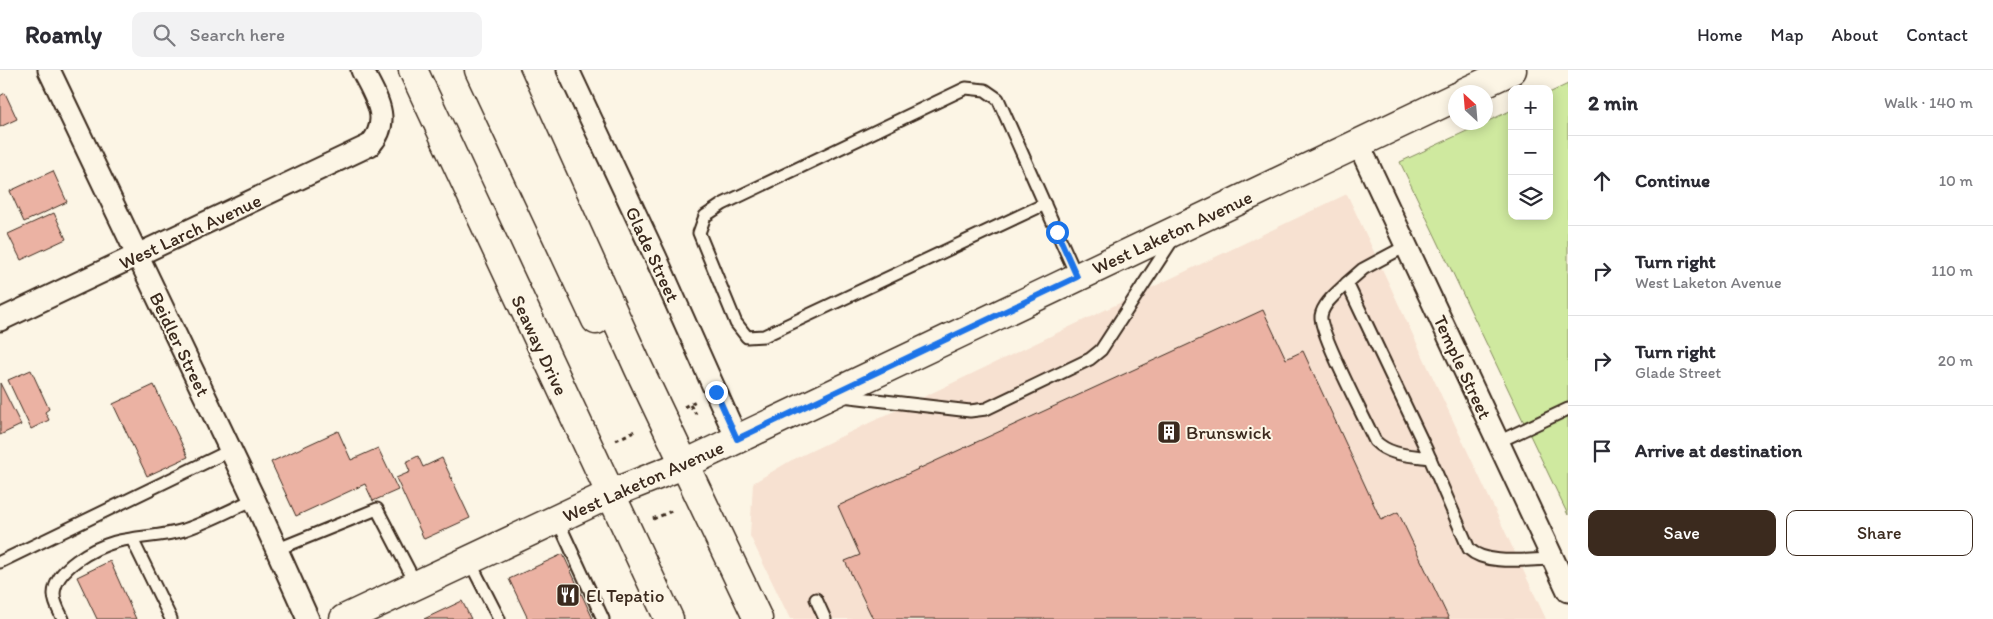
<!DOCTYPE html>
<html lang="en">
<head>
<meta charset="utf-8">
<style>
	:root { --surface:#fff; --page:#f2f2f3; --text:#2b2b33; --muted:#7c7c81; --line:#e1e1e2; --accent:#3b2a1e }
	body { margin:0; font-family:Itim,sans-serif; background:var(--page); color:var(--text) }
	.controls { position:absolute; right:15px; top:15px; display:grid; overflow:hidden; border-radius:10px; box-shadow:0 2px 12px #0003 }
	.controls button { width:45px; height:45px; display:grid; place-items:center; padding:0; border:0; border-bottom:1px solid var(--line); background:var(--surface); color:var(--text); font:25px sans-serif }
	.compass { position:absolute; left:1448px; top:15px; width:45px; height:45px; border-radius:50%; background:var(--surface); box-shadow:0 2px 12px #0003; rotate:334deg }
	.stop { position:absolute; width:15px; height:15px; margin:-11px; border:4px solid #1a73e8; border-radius:50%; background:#fff }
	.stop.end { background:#1a73e8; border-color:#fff; box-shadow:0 1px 5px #0008 }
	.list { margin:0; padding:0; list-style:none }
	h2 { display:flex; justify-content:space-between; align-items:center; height:65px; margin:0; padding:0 20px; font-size:21px }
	h2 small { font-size:16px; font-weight:400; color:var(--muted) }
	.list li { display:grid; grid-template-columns:32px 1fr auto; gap:15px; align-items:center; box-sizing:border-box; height:90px; padding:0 20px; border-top:1px solid var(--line) }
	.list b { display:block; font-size:19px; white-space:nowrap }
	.list p { margin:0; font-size:16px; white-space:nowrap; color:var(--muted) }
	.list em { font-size:16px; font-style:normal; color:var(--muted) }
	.actions { display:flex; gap:10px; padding:15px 20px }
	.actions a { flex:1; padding:11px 0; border:1px solid var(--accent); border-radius:10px; text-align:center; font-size:18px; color:var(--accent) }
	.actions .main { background:var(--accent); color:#fff }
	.icon { flex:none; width:28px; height:28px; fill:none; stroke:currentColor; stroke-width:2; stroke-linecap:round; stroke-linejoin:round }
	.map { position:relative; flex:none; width:1568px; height:549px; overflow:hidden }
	header { display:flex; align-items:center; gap:30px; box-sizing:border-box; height:70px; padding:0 25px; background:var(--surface); border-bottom:1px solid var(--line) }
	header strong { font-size:24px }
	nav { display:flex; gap:28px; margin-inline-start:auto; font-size:18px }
	.search { width:350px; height:45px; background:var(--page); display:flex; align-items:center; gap:12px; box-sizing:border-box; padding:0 18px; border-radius:10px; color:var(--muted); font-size:19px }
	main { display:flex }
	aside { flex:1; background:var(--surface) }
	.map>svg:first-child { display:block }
	.built { fill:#f7e1d1 }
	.green { fill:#cfe99f; stroke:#858a5e }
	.building { fill:#ebb2a3; stroke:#3b2a1e }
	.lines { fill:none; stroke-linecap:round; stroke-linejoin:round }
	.lane-casing { stroke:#3b2a1e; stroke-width:15 }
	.street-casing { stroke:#3b2a1e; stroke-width:25 }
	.secondary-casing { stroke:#3b2a1e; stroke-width:31 }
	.highway-casing { stroke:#3b2a1e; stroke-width:31 }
	.path { stroke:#3b2a1e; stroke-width:3; stroke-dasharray:4 4; stroke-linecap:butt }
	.lane { stroke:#fcf5e5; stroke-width:11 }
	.street { stroke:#fcf5e5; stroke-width:21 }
	.secondary { stroke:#fcf5e5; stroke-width:28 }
	.highway { stroke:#fcf5e5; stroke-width:28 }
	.route { stroke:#1a73e8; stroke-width:6 }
	.labels { text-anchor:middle; stroke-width:4; stroke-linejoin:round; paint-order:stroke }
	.street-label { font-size:19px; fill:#3b2a1e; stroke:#fcf5e5 }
	.poi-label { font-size:19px; fill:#3b2a1e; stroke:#fcf5e5; text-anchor:start }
</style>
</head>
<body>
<header>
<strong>Roamly</strong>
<div class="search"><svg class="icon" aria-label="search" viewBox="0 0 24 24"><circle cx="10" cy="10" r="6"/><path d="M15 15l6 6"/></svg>Search here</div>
<nav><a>Home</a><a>Map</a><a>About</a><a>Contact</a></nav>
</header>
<main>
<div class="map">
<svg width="1568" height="549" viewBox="0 0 1568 549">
	<rect width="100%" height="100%" fill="#fcf5e5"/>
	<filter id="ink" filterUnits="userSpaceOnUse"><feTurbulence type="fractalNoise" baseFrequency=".02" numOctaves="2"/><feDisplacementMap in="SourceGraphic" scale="10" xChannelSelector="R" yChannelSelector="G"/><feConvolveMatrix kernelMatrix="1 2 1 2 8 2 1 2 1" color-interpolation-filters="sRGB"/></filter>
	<g filter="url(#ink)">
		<!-- built -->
		<polygon class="built" points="1347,124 1546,549 790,549 750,466 753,413 790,391"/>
		<!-- green -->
		<polygon class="green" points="1568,14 1568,445 1400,92 1512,40 1512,146 1549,146 1549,23"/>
		<!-- building -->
		<g class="building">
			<polygon points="5,23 17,49 0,57 0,26"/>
			<polygon points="53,101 67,132 24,152 10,121"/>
			<polygon points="54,143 66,169 21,190 8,164"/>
			<polygon points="1263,240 1286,289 1303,281 1381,450 1398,442 1449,549 873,549 845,491 860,485 838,436"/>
			<polygon points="31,300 49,339 45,342 49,350 31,359 8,310"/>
			<polygon points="0,313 21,355 0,365"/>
			<polygon points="154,315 188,387 147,406 113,334"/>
			<polygon points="338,361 351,390 378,378 398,420 373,431 365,414 296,446 271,392"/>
			<polygon points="418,386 423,397 442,388 470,448 424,469 396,408 410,402 406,392"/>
			<polygon points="563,484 593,549 528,549 509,509"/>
			<polygon points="110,491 136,549 97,549 77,507"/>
			<polygon points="462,531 471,549 424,549"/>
		</g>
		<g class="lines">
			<!-- lane casing -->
			<g class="lane-casing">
				<g id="lane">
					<polyline points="1045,134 764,266 747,267 736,253 699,163 705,146 723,134 966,18 985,20 998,29 1077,207"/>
					<path d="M1406,176L1363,199L1347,213L1426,379L1469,479C1487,496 1528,489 1553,489"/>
					<path d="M1347,213C1338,222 1323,233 1321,246C1319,262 1366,351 1375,371C1390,386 1410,385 1430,388"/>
					<polyline points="842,326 970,341 986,339 1090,289 1101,280 1173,169"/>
					<polyline points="1498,372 1568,339"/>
					<polyline points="557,449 603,549"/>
					<polyline points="132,469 171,549"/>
					<polyline points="278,479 377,439 416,514"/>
					<polyline points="469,490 499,549"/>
					<polyline points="0,492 231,380"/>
					<polyline points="816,529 825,549"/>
					<path d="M63,549C59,541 54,533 54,524C55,498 94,478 115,472C138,466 161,467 184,460C208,452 231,440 254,429"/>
				</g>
			</g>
			<!-- street casing -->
			<g class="street-casing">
				<g id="street">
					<polyline points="49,0 254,429 308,549"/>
					<polyline points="568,0 656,188 737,369"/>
					<polyline points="1358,73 1568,521"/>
					<path d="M0,250L370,75C393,50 375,26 362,0"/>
				</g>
			</g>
			<!-- secondary casing -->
			<g class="secondary-casing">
				<g id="secondary">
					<polyline points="1465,22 1512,0"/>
					<polyline points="344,549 610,424 683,395 1456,27"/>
				</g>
			</g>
			<!-- highway casing -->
			<g class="highway-casing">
				<g id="highway">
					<polyline points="413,0 669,549"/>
					<polyline points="479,0 596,250"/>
					<polyline points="504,0 639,299 758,549"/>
				</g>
			</g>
			<!-- path -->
			<g class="path">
				<polyline points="690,335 696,344"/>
				<polyline points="684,337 696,331"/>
				<polyline points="616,370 637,360"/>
				<polyline points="653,449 674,440"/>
			</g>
			<!-- lane -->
			<use href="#lane" class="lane"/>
			<!-- street -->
			<use href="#street" class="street"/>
			<!-- secondary -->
			<use href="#secondary" class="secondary"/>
			<!-- highway -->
			<use href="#highway" class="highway"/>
		</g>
	</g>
	<g class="lines" filter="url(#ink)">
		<!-- route -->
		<polyline class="route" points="716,322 737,369 1077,207 1057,162"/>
	</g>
	<!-- icons -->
	<defs>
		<g id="building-square" transform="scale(1.25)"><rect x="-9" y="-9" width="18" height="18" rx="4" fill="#3b2a1e" stroke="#fcf5e5"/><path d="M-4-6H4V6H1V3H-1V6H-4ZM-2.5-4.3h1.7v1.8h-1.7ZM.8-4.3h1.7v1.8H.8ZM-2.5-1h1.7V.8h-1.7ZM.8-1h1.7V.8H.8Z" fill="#fff"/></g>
		<g id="restaurant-square" transform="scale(1.25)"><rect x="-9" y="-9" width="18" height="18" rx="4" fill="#3b2a1e" stroke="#fcf5e5"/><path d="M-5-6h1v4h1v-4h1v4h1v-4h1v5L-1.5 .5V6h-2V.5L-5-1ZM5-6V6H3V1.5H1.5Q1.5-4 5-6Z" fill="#fff"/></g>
	</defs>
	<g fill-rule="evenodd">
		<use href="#building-square" x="1169" y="362"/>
		<use href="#restaurant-square" x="568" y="525"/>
	</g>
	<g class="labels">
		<!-- street labels -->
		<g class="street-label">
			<text transform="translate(190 161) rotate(-25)" y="7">West Larch Avenue</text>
			<text transform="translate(1172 162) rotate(-25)" y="7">West Laketon Avenue</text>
			<text transform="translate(653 184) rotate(65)" y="7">Glade Street</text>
			<text transform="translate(180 274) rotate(64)" y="7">Beidler Street</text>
			<text transform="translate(540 275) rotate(65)" y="7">Seaway Drive</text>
			<text transform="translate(1463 297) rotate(65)" y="7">Temple Street</text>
			<text transform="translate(643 411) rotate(-24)" y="7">West Laketon Avenue</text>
		</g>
		<!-- poi labels -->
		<g class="poi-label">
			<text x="1186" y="369">Brunswick</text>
			<text x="586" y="532">El Tepatio</text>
		</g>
	</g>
</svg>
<div class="controls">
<button>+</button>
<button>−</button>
<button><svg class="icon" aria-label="layers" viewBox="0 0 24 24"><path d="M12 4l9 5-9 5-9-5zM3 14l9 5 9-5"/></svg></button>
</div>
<svg class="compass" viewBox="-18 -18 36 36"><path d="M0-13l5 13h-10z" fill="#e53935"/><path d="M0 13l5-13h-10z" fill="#7c7c81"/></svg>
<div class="stop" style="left:1057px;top:162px"></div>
<div class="stop end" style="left:716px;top:322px"></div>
</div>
<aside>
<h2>2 min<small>Walk · 140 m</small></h2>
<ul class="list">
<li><svg class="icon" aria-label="ahead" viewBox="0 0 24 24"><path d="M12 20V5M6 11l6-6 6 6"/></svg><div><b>Continue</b></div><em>10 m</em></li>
<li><svg class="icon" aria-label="right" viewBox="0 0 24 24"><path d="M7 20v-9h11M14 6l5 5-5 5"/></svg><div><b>Turn right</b><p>West Laketon Avenue</p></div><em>110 m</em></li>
<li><svg class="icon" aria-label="right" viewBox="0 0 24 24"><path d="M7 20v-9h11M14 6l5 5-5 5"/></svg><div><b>Turn right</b><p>Glade Street</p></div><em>20 m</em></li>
<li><svg class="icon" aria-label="arrive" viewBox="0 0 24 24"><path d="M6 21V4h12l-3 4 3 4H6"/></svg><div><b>Arrive at destination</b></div></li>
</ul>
<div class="actions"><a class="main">Save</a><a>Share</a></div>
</aside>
</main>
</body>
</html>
